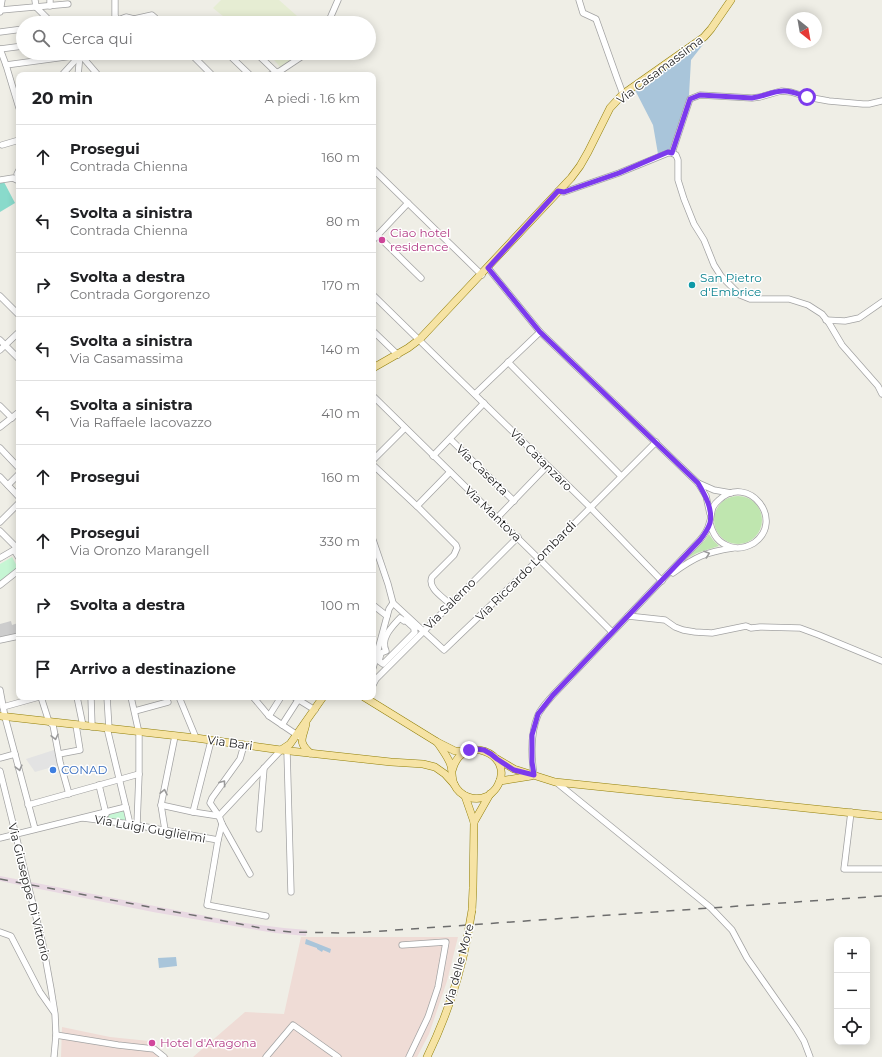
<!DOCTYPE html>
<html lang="it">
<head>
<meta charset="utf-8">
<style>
	:root { --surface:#fff; --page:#f6f6f6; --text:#202124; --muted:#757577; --line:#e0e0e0 }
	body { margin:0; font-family:Montserrat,sans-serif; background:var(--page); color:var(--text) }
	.controls { position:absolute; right:12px; bottom:12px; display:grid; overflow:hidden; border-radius:8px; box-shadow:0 2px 10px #0003 }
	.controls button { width:36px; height:36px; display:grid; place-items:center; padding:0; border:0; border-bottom:1px solid var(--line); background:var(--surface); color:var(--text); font:20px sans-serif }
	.compass { position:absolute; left:786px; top:12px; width:36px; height:36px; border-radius:50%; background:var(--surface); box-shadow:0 2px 10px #0003; rotate:149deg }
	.stop { position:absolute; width:12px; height:12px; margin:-9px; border:3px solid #7c3aed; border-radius:50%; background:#fff }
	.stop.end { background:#7c3aed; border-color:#fff; box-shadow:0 1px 4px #0008 }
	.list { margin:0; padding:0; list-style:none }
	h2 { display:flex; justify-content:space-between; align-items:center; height:52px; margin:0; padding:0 16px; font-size:17px }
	h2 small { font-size:13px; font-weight:400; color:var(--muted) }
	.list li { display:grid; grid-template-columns:26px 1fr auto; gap:12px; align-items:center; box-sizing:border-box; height:64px; padding:0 16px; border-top:1px solid var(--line) }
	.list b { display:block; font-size:15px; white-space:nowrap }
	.list p { margin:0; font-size:13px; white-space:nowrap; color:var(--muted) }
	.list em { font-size:13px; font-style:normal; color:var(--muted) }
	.icon { flex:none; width:22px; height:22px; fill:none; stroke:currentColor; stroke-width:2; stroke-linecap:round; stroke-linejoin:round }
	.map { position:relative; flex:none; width:882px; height:1057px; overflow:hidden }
	.search { position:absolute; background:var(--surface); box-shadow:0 2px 10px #0003; left:16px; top:16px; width:360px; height:44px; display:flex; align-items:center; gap:10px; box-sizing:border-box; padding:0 14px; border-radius:22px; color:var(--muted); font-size:15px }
	.panel { position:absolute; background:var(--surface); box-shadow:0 2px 10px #0003; left:16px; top:72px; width:360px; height:628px; border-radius:8px }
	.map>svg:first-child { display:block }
	.commercial { fill:#efdcd6 }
	.industrial { fill:#e8d8e2 }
	.religious { fill:#cdcdcd }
	.farmland { fill:#e6edd3 }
	.grass { fill:#bfe6af }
	.park { fill:#c6f6d4 }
	.pitch { fill:#89dacb }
	.parking { fill:#e3e3e3 }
	.water { fill:#a9c5da }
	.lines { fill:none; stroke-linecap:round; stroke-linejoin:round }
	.minor-casing { stroke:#a3a3a3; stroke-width:7 }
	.major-casing { stroke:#917f09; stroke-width:8 }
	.minor { stroke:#fff; stroke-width:5.5 }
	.major { stroke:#f6e3a4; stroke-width:7 }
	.rail { stroke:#6d6d6d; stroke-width:1.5; stroke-dasharray:8 8; stroke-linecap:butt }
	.major-bridge-casing { stroke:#917f09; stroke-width:8; stroke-linecap:butt }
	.major-bridge { stroke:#f6e3a4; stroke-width:7 }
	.oneway { stroke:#9a9a9a }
	.route { stroke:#7c3aed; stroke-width:5 }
	.hotel-dot { fill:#d1479c; stroke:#fff; stroke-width:1.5 }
	.culture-dot { fill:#0f9aa8; stroke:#fff; stroke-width:1.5 }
	.shop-dot { fill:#3f7fe0; stroke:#fff; stroke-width:1.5 }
	.labels { text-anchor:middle; stroke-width:3; stroke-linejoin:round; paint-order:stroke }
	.street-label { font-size:12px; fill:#1f1f1f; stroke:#fff }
	.hotel-label { font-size:12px; fill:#b23c85; stroke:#fff; text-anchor:start }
	.culture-label { font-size:12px; fill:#0d838f; stroke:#fff; text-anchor:start }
	.shop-label { font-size:12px; fill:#366cbe; stroke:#fff; text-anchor:start }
</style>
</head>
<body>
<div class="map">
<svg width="882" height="1057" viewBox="0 0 882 1057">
	<rect width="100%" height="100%" fill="#efeee6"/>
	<!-- commercial -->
	<g class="commercial">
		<polygon points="301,937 458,937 447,981 429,1034 417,1057 193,1057 245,1012 284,1014"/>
		<polygon points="62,1027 110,1037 149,1041 169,1057 61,1057"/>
	</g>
	<!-- industrial -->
	<polygon class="industrial" points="0,876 237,922 284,928 307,930 306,936 275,933 153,912 0,881"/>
	<!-- religious -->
	<polygon class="religious" points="11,621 12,625 18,623 19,633 0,638 0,624"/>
	<!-- farmland -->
	<g class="farmland">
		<polygon points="221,0 279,0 305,23 241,23 238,20 229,21 213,8"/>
		<polygon points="268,53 305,53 282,69"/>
	</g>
	<!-- grass -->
	<g class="grass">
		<circle cx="738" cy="520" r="24"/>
		<polygon points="709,534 713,540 719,546 697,553 688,558 705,540"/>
	</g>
	<!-- park -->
	<g class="park">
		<polygon points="12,557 18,568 0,581 0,564"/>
		<polygon points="124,811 127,821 109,819 107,816 108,813"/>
	</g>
	<!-- pitch -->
	<polygon class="pitch" points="4,182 15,203 0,212 0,183"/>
	<!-- parking -->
	<polygon class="parking" points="54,750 59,765 35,772 26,759"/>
	<!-- water -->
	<g class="water">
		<polygon points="708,38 691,60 689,95 672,146 670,149 658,154 653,125 635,90"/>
		<polygon points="306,939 331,949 330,953 323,950 322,952 317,949 317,948 305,944"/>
		<polygon points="176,957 177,966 159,968 158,958"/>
	</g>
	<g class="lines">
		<!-- minor casing -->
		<g class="minor-casing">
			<g id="minor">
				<polyline points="35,0 36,7"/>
				<polyline points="579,0 583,13 596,19 617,78 623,94"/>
				<polyline points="50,6 50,0"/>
				<polyline points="36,7 52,23"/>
				<polyline points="1,10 68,4"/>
				<polyline points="0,12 2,0"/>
				<polyline points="118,20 126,17 134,19 152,15 161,23"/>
				<polyline points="224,22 225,23"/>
				<polyline points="115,23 118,20 115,16 115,0"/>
				<polyline points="328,23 338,0"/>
				<polyline points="0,32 23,29"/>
				<polyline points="0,49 6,65 19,108"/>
				<polyline points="0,49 23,46"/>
				<polyline points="79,53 98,75"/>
				<polyline points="190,53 212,75"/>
				<polyline points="227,53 250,75"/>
				<polyline points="256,53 277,73"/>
				<polyline points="6,65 80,55"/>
				<polyline points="62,75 81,54"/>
				<polyline points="78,75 80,55"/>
				<polyline points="270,75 280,71 307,53"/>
				<polyline points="2,145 19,140"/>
				<polyline points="672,153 690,99 700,95 752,98 760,97 781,91 791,92 807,97 829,101 863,104 869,104 882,101"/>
				<polyline points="373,169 482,275"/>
				<polyline points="19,170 17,174 19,179"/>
				<polyline points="0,180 13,178 19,181"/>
				<polyline points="558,191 564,192 619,173 668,153 672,153 676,155 678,160 678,180 684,199 694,224 704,240 714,265 721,276 740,295 750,299 789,299 808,305 822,314 829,323 842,345 878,386 882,394"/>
				<polyline points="377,235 421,278"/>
				<polyline points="373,240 408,203"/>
				<polyline points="488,268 540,332 698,483"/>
				<polyline points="373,295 590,507 662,581"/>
				<polyline points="0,296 19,315"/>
				<polyline points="826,320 845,321 859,318 882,302"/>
				<polyline points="373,331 398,355"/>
				<polyline points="0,340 19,359"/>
				<polyline points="0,350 19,332"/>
				<polyline points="508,362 621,476"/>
				<polyline points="475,394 540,332"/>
				<polyline points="373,396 539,559 612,632"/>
				<polyline points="0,406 12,418"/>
				<polyline points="0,427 19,412"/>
				<polyline points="450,439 514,501"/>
				<polyline points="0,448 19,468"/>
				<polyline points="433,456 484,403"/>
				<polyline points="373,460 405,428"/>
				<path d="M373,465L420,509L456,545L457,548L454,555L432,577C427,588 443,597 450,604"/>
				<polyline points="0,477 19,497"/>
				<polyline points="8,485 19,474"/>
				<polyline points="417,506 450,472"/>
				<polyline points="710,514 706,496 698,483 714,490 731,493"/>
				<polyline points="497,518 547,466"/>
				<polyline points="0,522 19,503"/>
				<polyline points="0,531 17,548"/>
				<polyline points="373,540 388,584 393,603 389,609 373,668"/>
				<polyline points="14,550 19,558"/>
				<polyline points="0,558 19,547"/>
				<path d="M673,573C695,557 706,552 733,548"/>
				<polyline points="0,585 19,570"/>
				<polyline points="393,603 444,650 539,559 656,442"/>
				<polyline points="373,605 387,616"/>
				<polyline points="628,616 665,620 675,627 683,630 695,632 712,633 746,626 751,628 760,627 800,628 819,635 882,661"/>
				<path d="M400,618L404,621L405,620L415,629L414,630L415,632L383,664L379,661L381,653L386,651C380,638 392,627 400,618Z"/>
				<polyline points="0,640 19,636"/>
				<polyline points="373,685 376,679 518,537"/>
				<polyline points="0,690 5,717 35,829"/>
				<polyline points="41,697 49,722 53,725 60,762 69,794"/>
				<polyline points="77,697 83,726"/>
				<polyline points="91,697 92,727"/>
				<polyline points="107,697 109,729"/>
				<polyline points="131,697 139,733 139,774 137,825"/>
				<polyline points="179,697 196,738"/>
				<polyline points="253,697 269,716 300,737"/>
				<polyline points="294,697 315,710"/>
				<polyline points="3,707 39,697"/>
				<polyline points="135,711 168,702"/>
				<polyline points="269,716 281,697"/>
				<polyline points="282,725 300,697"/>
				<polyline points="107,728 130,824"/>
				<polyline points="244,745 240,759 212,798 210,803 219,816 222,824 250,874"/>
				<polyline points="288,747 287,751 291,892"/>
				<polyline points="59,754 80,750 76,725"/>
				<polyline points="0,758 15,754"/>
				<polyline points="0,771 43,945 51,989 55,1014 56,1035 54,1057"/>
				<path d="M534,775C531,755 530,734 538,715C541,708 548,701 553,695L700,540C704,535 708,530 709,524C713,514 709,508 719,500C748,473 786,520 754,543C747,547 738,549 731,547C718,543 713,535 710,523"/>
				<polyline points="556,782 711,908 732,930 747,958 796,1028 804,1041 810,1057"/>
				<polyline points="99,785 106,814"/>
				<polyline points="28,805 139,774"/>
				<polyline points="161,805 193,812 219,816"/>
				<polyline points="193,812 211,741"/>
				<polyline points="851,812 844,869 882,869"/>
				<polyline points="219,816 281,750"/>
				<polyline points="83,818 130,824 218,840"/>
				<polyline points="222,824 218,840 207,905 266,916"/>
				<polyline points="259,829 264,768"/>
				<polyline points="165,830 161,805 175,736"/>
				<polyline points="0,838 126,807"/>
				<polyline points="0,932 11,936 40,992 54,1012"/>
				<polyline points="402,945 446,942 438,987 428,1017 409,1057"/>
				<polyline points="56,1035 118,1045 154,1049 164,1057"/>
				<polyline points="266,1057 293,1025 338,1057"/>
			</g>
		</g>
		<!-- major casing -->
		<g class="major-casing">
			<g id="major">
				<polyline points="373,368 408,348 420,339 571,178 580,166 588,152 610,108 623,94 704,37 711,29 731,0"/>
				<polyline points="364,697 437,742 455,751 462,751 467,750"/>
				<polyline points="0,716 196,738 281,750 391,762 423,764 435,767 445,774 454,784"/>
				<path d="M306,724C303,738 297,741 310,753"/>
				<path d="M437,742C442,749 447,756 450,763C453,770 451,777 454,784C460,797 475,802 488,796C492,793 496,789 498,785C515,753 461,732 452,771"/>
				<polyline points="281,750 290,744 323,697"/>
				<polyline points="497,759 514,769 555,782 882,816"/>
				<polyline points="500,781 531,776"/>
				<polyline points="465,796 474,822 473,888 472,910"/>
				<polyline points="474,822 490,794"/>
				<path d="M427,1057C445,1020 459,980 467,939"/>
			</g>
		</g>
		<!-- minor -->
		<use href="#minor" class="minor"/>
		<!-- major -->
		<use href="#major" class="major"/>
		<!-- rail -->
		<polyline class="rail" points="0,879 240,924 271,930 291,932 343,933 368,932 882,896"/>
		<!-- major-bridge casing -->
		<g class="major-bridge-casing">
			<polyline id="major-bridge" points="467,939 472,910"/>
		</g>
		<!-- major-bridge -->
		<use href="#major-bridge" class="major-bridge"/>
	</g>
	<!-- one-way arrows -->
	<defs><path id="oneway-chevron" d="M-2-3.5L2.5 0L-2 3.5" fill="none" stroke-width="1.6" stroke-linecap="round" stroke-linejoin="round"/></defs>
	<g class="oneway">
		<use href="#oneway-chevron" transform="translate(707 554) rotate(-19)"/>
		<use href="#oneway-chevron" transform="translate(55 737) rotate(77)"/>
		<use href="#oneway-chevron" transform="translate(19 768) rotate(75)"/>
		<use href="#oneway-chevron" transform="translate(223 783) rotate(-54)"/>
		<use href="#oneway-chevron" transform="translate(164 792) rotate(-78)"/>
	</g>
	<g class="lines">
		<!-- route -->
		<path class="route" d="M469,750L477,749L484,750L491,754L497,759L514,770L534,775L532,762V735L538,714L553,695L700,540C704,535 708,529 710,523C713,509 705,495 698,483L540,332L488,268L558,191L564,192L619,173L668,152L672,153L690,99L700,95L752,98C762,97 773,91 783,91C791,90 800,95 807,97"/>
	</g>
	<!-- markers -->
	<g class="hotel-dot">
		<circle cx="382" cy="240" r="4"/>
		<circle cx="152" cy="1043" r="4"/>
	</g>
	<circle class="culture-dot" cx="692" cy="285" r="4"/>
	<circle class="shop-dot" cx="53" cy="770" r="4"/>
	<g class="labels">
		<!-- street labels -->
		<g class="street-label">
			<text transform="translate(660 70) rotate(-37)" y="4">Via Casamassima</text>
			<text transform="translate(541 460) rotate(45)" y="4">Via Catanzaro</text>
			<text transform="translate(482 470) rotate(44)" y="4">Via Caserta</text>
			<text transform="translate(493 514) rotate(44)" y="4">Via Mantova</text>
			<text transform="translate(526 571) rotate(-45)" y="4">Via Riccardo Lombardi</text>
			<text transform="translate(450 604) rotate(-45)" y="4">Via Salerno</text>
			<text transform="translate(230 743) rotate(8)" y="4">Via Bari</text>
			<text transform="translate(150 829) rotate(10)" y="4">Via Luigi Guglielmi</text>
			<text transform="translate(29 892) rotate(76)" y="4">Via Giuseppe Di Vittorio</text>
			<text transform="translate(459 965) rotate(-75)" y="4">Via delle More</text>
		</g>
		<!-- hotel labels -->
		<g class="hotel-label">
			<text x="390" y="237">Ciao hotel<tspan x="390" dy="14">residence</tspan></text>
			<text x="160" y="1047">Hotel d'Aragona</text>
		</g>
		<!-- culture labels -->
		<g class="culture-label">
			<text x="700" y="282">San Pietro<tspan x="700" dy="14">d'Embrice</tspan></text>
		</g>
		<!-- shop labels -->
		<g class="shop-label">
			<text x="61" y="774">CONAD</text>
		</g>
	</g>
</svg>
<div class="controls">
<button>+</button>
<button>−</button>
<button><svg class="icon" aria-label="locate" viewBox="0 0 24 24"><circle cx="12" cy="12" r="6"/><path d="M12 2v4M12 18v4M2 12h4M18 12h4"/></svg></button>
</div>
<svg class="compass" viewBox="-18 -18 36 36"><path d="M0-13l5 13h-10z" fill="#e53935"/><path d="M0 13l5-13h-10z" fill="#757577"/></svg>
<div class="stop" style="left:807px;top:97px"></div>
<div class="stop end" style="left:469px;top:750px"></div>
<div class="search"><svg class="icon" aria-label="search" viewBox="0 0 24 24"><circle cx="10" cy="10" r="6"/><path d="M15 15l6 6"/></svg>Cerca qui</div>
<section class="panel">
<h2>20 min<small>A piedi · 1.6 km</small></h2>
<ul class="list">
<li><svg class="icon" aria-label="ahead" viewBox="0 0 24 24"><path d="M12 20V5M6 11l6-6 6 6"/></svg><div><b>Prosegui</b><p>Contrada Chienna</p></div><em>160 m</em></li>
<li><svg class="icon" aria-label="left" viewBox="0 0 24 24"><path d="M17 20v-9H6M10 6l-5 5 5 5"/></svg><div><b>Svolta a sinistra</b><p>Contrada Chienna</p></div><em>80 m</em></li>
<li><svg class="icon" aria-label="right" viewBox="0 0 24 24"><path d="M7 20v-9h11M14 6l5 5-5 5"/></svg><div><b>Svolta a destra</b><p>Contrada Gorgorenzo</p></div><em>170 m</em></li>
<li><svg class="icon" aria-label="left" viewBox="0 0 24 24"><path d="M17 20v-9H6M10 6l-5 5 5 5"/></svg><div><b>Svolta a sinistra</b><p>Via Casamassima</p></div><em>140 m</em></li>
<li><svg class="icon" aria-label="left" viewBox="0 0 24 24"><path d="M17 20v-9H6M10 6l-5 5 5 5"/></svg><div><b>Svolta a sinistra</b><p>Via Raffaele Iacovazzo</p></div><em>410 m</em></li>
<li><svg class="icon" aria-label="ahead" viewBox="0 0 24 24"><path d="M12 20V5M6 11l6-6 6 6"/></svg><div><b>Prosegui</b></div><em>160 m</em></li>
<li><svg class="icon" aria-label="ahead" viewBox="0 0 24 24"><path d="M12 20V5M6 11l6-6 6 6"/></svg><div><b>Prosegui</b><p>Via Oronzo Marangell</p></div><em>330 m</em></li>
<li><svg class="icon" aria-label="right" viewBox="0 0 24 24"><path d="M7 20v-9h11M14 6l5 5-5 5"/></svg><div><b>Svolta a destra</b></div><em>100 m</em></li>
<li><svg class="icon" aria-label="arrive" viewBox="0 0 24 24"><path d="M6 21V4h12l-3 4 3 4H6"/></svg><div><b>Arrivo a destinazione</b></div></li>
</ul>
</section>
</div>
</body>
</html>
